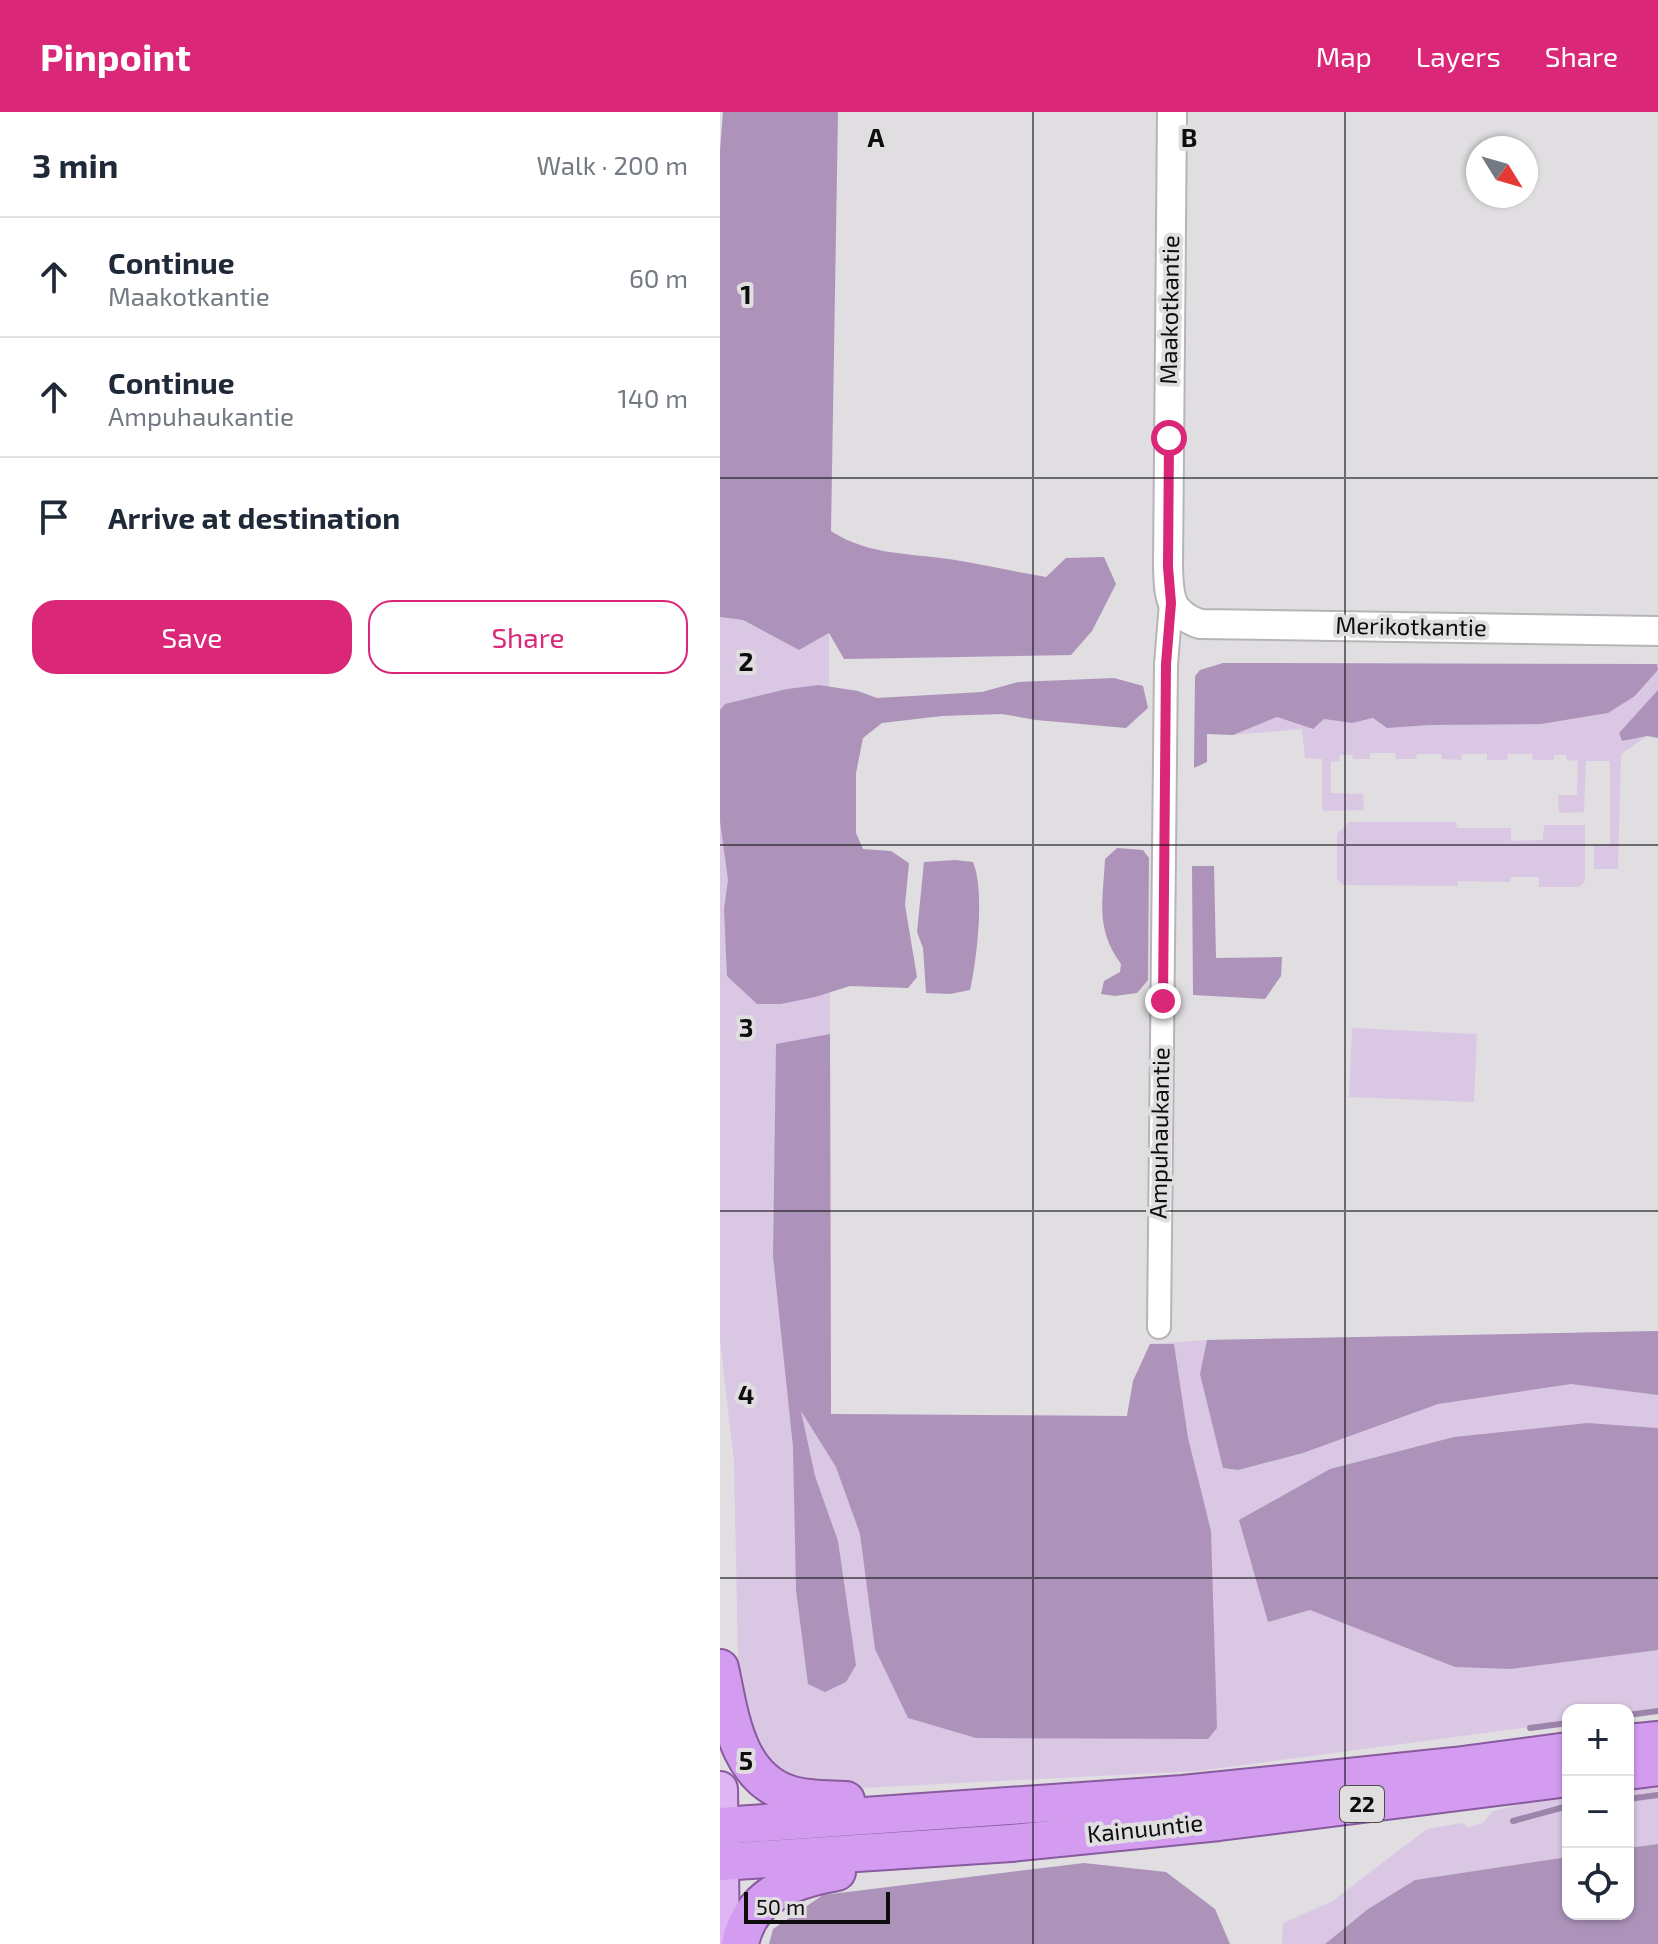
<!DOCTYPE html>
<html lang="en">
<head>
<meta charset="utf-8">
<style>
	:root { --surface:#fff; --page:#f6f6f7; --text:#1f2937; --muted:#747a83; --line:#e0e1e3; --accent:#db2777 }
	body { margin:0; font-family:"Exo 2",sans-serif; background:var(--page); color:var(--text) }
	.controls { position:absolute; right:24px; bottom:24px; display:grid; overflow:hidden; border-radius:16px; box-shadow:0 2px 6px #0004 }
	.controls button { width:72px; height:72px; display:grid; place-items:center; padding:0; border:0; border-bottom:2px solid var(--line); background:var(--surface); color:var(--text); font:40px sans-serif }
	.compass { position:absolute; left:746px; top:24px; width:72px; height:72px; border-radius:50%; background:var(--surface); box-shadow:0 2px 6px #0004; rotate:127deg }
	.scale { position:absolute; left:24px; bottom:20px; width:146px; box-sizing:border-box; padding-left:8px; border:4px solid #0d0d0e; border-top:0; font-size:22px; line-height:28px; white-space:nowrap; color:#0d0d0e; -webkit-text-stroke:6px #e0dee1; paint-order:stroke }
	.stop { position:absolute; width:24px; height:24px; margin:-18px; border:6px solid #db2777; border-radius:50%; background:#fff }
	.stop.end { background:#db2777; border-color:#fff; box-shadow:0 2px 8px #0008 }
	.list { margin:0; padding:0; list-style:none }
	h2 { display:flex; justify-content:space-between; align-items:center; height:104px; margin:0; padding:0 32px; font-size:34px }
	h2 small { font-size:26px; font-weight:400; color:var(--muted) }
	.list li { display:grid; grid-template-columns:52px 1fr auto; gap:24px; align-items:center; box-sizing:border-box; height:120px; padding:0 32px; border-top:2px solid var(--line) }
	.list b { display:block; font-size:30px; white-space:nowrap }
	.list p { margin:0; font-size:26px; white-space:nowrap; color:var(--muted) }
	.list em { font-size:26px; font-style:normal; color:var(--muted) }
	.actions { display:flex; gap:16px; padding:24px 32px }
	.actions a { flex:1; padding:18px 0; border:2px solid var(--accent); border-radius:24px; text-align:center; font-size:28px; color:var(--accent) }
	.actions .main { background:var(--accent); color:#fff }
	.icon { flex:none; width:44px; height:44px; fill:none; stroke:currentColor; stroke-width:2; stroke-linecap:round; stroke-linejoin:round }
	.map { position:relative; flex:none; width:938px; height:1832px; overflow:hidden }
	header { display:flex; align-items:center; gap:48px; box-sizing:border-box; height:112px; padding:0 40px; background:var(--accent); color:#fff }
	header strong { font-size:38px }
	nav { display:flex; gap:44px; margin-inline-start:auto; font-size:28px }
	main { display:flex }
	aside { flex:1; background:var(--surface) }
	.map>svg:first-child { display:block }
	.green { fill:#dac7e4 }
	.forest { fill:#ad93ba }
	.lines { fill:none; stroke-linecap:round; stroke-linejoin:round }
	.stream { stroke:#9d84aa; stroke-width:6 }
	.minor-casing { stroke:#b6b4b7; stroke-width:26 }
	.tertiary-casing { stroke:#b6b4b7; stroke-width:32 }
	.primary-casing { stroke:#885a9e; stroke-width:38 }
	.trunk-casing { stroke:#885a9e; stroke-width:40 }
	.minor { stroke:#fff; stroke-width:22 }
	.tertiary { stroke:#fff; stroke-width:28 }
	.primary { stroke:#dfb5f4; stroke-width:34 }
	.trunk { stroke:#d49cf0; stroke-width:36 }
	.route { stroke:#db2777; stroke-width:10 }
	.grid { fill:none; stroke:#0d0d0e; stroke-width:2; stroke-opacity:0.55 }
	.labels { text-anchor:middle; stroke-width:8; stroke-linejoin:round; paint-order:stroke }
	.shield { fill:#e0dee1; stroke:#4c4c4d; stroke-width:2 }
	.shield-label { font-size:22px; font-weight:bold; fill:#0d0d0e }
	.street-label { font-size:24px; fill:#0d0d0e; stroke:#e0dee1 }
	.grid-label { font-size:26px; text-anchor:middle; font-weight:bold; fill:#0d0d0e; stroke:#e0dee1; stroke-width:8; stroke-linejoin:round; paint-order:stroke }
</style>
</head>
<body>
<header>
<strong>Pinpoint</strong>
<nav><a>Map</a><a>Layers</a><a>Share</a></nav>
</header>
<main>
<aside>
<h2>3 min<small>Walk · 200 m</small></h2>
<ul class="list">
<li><svg class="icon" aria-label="ahead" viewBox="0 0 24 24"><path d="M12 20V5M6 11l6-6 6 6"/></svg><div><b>Continue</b><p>Maakotkantie</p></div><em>60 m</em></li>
<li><svg class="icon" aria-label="ahead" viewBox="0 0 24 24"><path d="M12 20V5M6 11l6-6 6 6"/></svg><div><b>Continue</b><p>Ampuhaukantie</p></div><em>140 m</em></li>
<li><svg class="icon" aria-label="arrive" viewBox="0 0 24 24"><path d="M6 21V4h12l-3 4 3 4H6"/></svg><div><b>Arrive at destination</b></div></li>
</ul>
<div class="actions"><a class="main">Save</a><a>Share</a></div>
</aside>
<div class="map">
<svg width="938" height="1832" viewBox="0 0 938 1832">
	<rect width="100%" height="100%" fill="#e0dee1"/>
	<!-- green -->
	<g class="green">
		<polygon points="0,505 22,508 79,538 109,521 111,1302 407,1304 413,1269 430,1232 487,1228 938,1219 938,1598 908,1602 908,1598 848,1598 848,1610 479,1659 102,1678 54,1663 19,1594 14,1350 0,1227"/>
		<polygon points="938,558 938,578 900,621 902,629 927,624 901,642 898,757 874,757 874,733 890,732 890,649 866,649 864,700 839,701 838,683 857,683 858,649 847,648 846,643 834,643 834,648 813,648 812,642 788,642 787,648 767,648 767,642 742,642 741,648 722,647 721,642 697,642 696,647 676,647 675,641 650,641 650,647 633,647 632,643 620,643 619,649 611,650 611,681 643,682 644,698 605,699 602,697 602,647 585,646 582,617 513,623 557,605 592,617 604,607 632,611 653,606 667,616 710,613 916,584"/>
		<polygon points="629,710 736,710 737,716 791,716 791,729 823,728 824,713 865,713 865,769 859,775 819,775 819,765 790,765 790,770 738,769 738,774 623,773 617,767 617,722"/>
		<polygon points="632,916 757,922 754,990 629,985"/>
		<polygon points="938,1669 938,1732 908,1736 908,1672"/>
		<polygon points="848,1681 848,1745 695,1768 648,1797 605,1832 562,1832 563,1811 611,1790 707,1717 742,1711 748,1716 763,1711 773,1699"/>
	</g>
	<!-- forest -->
	<g class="forest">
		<path d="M3,0H118L111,419C149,444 192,441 235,448C266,453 296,460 326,465L346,446L384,445L396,472L372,519L351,543L124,547L109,521L79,538L23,508L0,505V38Z"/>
		<polygon points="503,551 937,552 938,558 915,584 888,601 821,612 710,613 667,616 653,606 632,611 604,607 593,617 557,605 513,623 487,622 487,650 474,656 475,564 480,558"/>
		<polygon points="394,566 423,574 428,596 406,616 316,608 282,602 222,604 162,611 143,626 136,661 136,721 143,737 171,739 189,751 185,793 197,865 188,876 130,874 95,885 61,892 37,892 7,864 4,797 8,768 0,709 0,598 5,592 67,577 99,573 138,579 157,586 262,580 298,570"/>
		<polygon points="938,578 938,626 927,624 902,629 899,621"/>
		<path d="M397,736L423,738L429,746L428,868L417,881L395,884L381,882L384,869L400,860L401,852C375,816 383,790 385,747Z"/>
		<path d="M235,748L253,750C265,778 257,848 250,878L230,882L206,881L203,836L197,820L204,750Z"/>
		<polygon points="472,754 494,754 496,846 562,845 561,864 545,887 473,883"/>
		<polygon points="110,922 111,1302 407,1304 413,1269 430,1232 454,1232 468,1326 491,1419 497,1616 488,1627 256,1626 188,1606 155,1537 140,1422 116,1355 81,1299 95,1364 118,1429 136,1553 126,1570 105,1580 88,1572 76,1478 73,1335 53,1144 56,932"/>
		<polygon points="938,1219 938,1283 851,1272 718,1292 583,1341 518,1358 503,1356 480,1262 487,1228"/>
		<polygon points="867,1311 938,1316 938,1538 791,1557 735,1555 590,1498 548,1510 519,1408 610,1357 734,1325"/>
		<polygon points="938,1732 938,1832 605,1832 648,1797 695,1768 848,1745 848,1802 908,1802 908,1736"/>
		<polygon points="364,1751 446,1760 495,1797 510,1832 49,1832 53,1817 103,1783"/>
	</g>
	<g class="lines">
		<!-- stream -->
		<g class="stream">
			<polyline points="908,1603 938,1599"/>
			<polyline points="810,1616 848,1611"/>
			<polyline points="908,1687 938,1683"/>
			<polyline points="793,1709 848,1694"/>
		</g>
		<!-- minor casing -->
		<g class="minor-casing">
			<polyline id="minor" points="439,1215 446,552 451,491"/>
		</g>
		<!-- tertiary casing -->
		<g class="tertiary-casing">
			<path id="tertiary" d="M452,0L448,455C449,485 449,501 480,512L938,519"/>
		</g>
		<!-- primary casing -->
		<g class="primary-casing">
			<polyline id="primary" points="0,1677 2,1832"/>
		</g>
		<!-- trunk casing -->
		<g class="trunk-casing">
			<g id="trunk">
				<path d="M0,1556C10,1602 16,1665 69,1682C87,1688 107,1687 126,1688"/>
				<polyline points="908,1631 938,1628"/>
				<polyline points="908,1659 938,1655"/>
				<polyline points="0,1714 463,1682 735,1654 848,1639"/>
				<polyline points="0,1750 291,1731 499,1710 848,1666"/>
				<path d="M20,1832C30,1782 72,1768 117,1760"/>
			</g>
		</g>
		<!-- minor -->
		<use href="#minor" class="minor"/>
		<!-- tertiary -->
		<use href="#tertiary" class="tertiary"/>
		<!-- primary -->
		<use href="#primary" class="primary"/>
		<!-- trunk -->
		<use href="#trunk" class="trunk"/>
	</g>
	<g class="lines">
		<!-- route -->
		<polyline class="route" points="443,889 446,552 451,491 448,455 449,326"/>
	</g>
	<!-- grid -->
	<path class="grid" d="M313,0V1832M625,0V1832M0,366H938M0,733H938M0,1099H938M0,1466H938"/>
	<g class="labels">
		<!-- shield labels -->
		<rect class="shield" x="620" y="1674" width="44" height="36" rx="6"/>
		<g class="shield-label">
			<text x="642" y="1700">22</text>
		</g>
		<!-- street labels -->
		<g class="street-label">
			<text transform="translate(450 198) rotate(-89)" y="8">Maakotkantie</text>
			<text transform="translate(691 515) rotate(1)" y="8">Merikotkantie</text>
			<text transform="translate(440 1021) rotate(-89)" y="8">Ampuhaukantie</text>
			<text transform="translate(425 1717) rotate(-6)" y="8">Kainuuntie</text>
		</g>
	</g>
	<g class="grid-label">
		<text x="156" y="35">A</text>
		<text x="469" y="35">B</text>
		<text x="26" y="192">1</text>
		<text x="26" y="559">2</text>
		<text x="26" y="925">3</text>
		<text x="26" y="1292">4</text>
		<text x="26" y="1658">5</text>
	</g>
</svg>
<div class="controls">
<button>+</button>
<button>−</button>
<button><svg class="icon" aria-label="locate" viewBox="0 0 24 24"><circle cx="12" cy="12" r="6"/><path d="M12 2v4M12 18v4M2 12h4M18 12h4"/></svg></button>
</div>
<svg class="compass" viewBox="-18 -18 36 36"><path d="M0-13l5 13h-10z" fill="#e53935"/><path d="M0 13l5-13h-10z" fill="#747a83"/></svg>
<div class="scale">50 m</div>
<div class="stop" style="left:449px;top:326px"></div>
<div class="stop end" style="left:443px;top:889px"></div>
</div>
</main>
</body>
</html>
